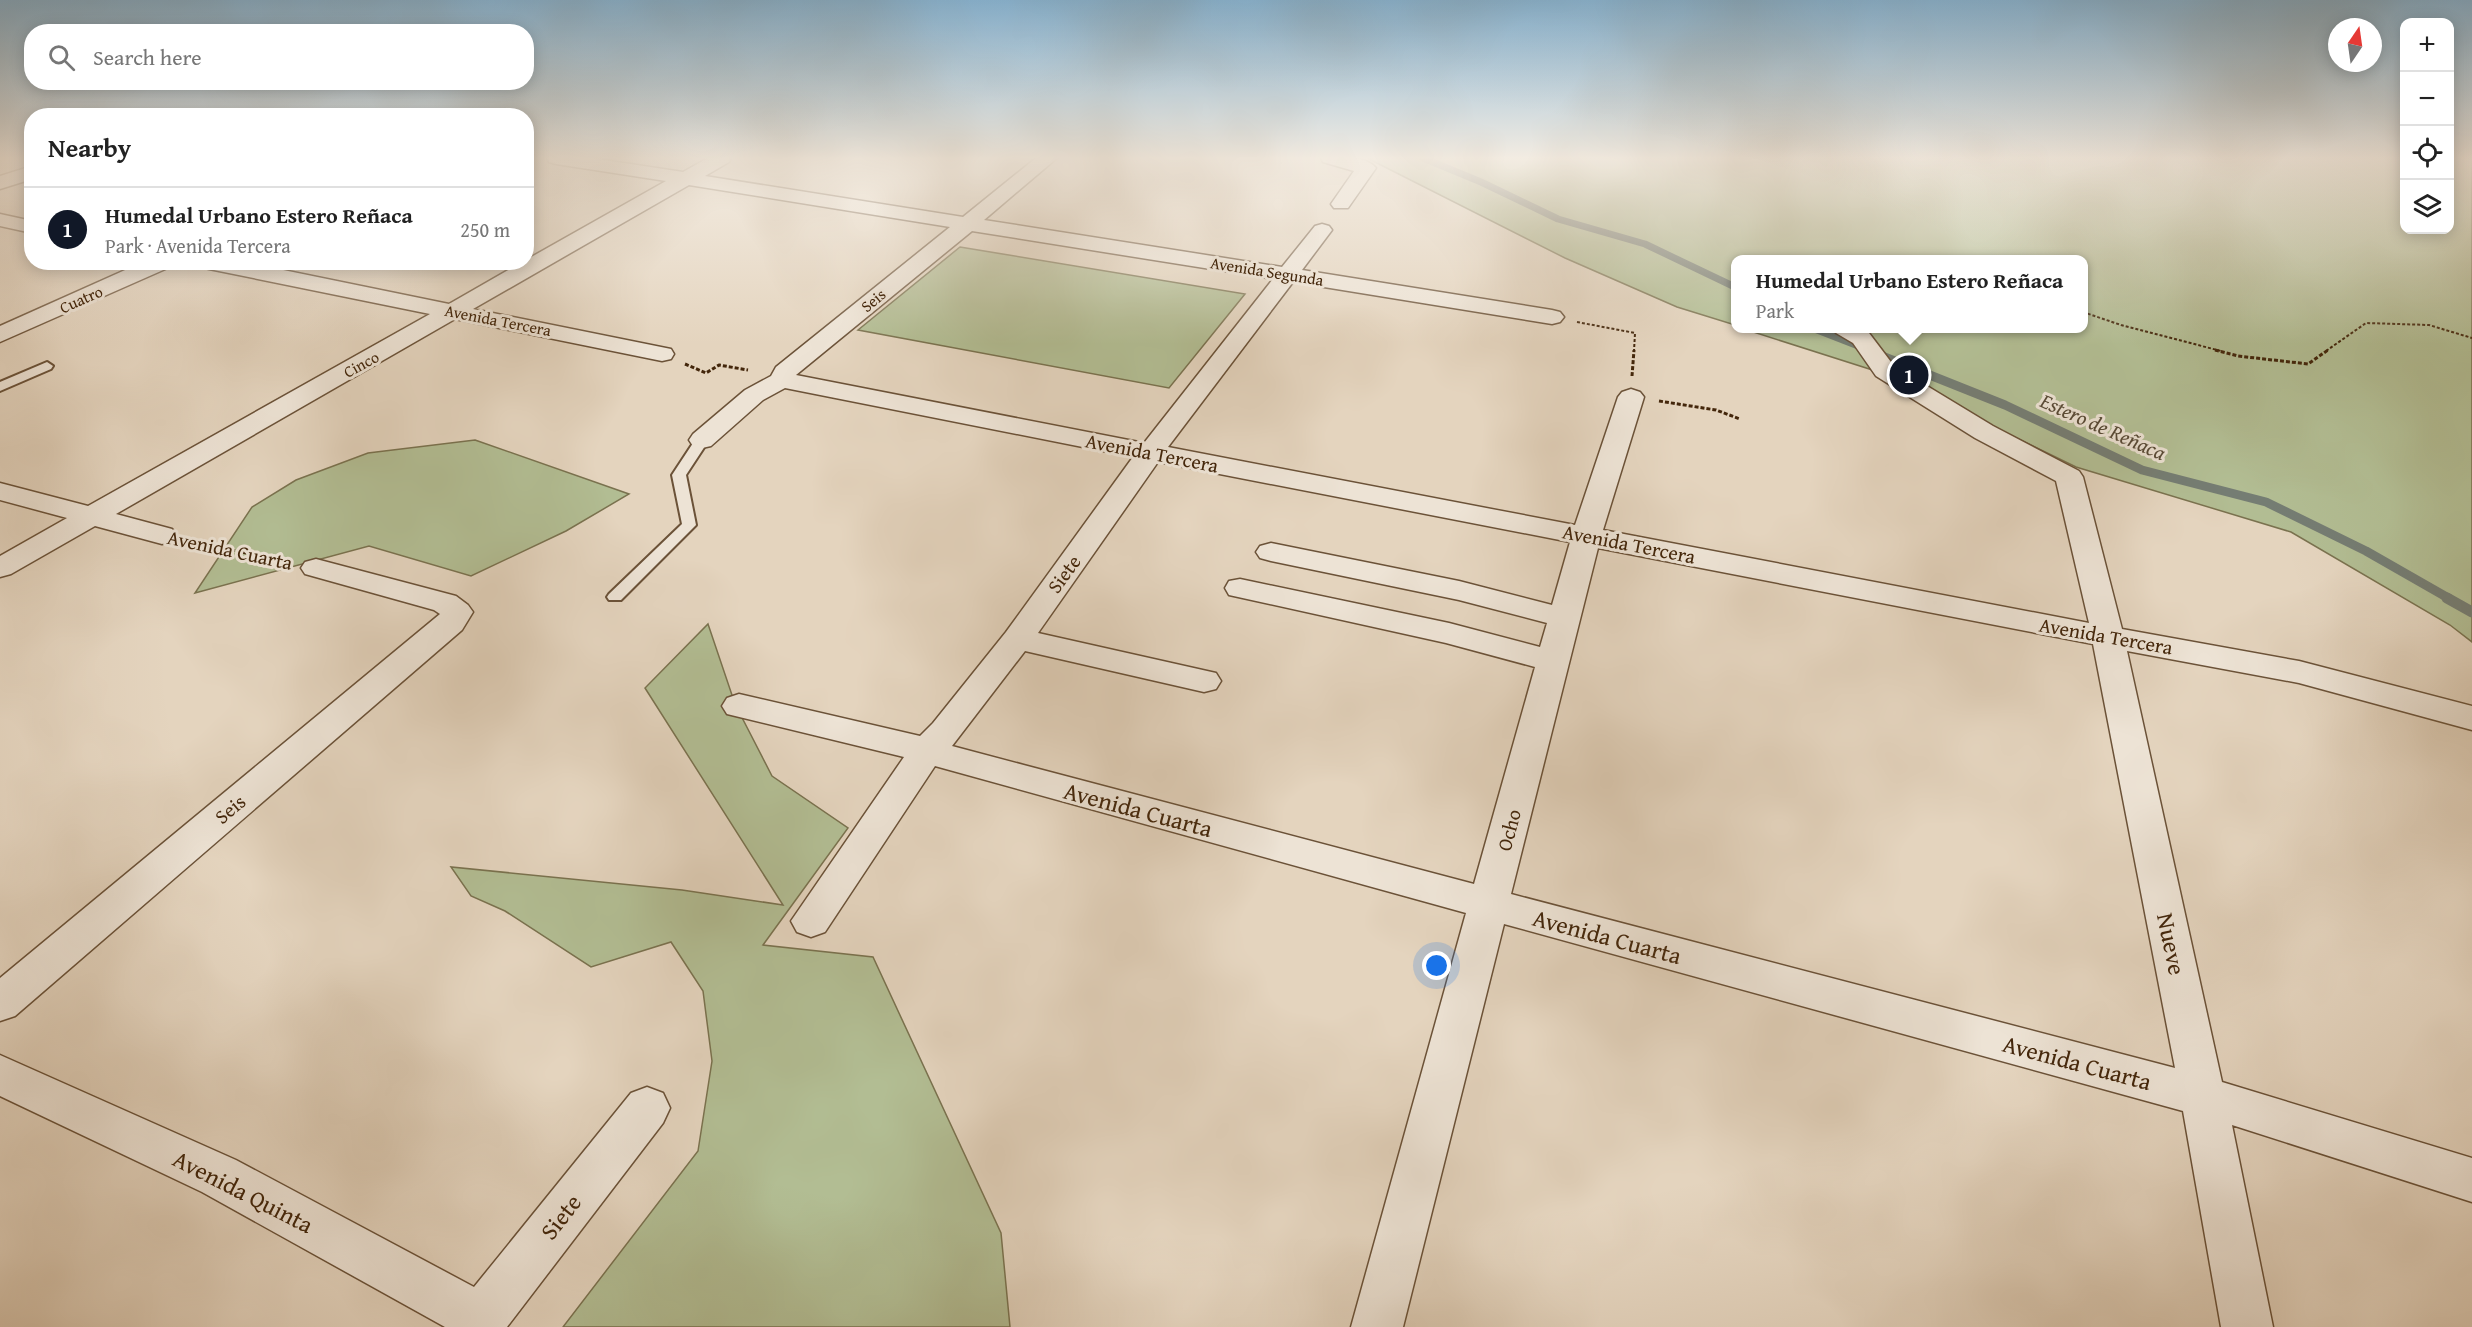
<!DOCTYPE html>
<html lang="en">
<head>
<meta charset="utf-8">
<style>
	:root { --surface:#fff; --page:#f6f6f6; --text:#222; --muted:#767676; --line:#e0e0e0; --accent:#111827 }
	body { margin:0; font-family:"Gentium Book Plus",serif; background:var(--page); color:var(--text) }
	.controls { position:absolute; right:18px; top:18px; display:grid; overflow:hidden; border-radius:12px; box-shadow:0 3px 15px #0003 }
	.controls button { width:54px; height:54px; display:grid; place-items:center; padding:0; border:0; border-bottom:2px solid var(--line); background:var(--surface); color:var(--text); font:30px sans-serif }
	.compass { position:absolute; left:2328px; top:18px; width:54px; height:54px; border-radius:50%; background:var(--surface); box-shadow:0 3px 15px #0003; rotate:13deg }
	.you { position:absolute; left:1437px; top:966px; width:21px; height:21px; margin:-15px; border:4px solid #fff; border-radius:50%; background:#1a73e8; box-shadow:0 0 0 9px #1a73e833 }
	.badge { display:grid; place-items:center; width:39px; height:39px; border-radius:50%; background:var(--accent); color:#fff; font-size:20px; font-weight:700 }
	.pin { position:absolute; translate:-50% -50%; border:3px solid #fff; box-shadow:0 2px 6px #0006 }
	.popup { position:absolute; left:1731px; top:255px; width:357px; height:78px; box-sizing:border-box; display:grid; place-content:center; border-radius:12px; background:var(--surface); filter:drop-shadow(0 2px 4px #0005); font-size:20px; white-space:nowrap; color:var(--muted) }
	.popup b { font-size:22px; color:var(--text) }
	.popup::after { content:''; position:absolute; left:50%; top:100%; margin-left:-12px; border:12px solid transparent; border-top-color:var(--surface) }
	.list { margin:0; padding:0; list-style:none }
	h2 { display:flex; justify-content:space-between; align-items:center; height:78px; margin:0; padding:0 24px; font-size:26px }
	h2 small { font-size:20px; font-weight:400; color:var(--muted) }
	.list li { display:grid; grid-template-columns:39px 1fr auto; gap:18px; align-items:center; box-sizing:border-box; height:84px; padding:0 24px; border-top:2px solid var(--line) }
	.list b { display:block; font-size:22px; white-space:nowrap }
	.list p { margin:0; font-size:20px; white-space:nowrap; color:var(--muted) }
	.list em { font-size:20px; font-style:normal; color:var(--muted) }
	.icon { flex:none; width:33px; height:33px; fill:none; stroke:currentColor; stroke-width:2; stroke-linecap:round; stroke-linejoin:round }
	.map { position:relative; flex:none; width:2472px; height:1327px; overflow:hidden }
	.search { position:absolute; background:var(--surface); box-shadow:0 3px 15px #0003; left:24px; top:24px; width:510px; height:66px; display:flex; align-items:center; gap:15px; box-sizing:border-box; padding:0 21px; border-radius:24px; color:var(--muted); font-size:22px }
	.panel { position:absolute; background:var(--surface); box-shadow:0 3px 15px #0003; left:24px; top:108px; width:510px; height:162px; border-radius:24px }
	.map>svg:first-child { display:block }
	.green { fill:#b2bd93; stroke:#7a724f; stroke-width:1.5 }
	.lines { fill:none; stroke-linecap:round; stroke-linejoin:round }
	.stream-far2 { stroke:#757d73; stroke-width:7 }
	.stream-far1 { stroke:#757d73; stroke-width:9 }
	.stream { stroke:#757d73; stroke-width:11 }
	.service-casing { stroke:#6b5238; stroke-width:4 }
	.minor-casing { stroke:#6b5238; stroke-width:3 }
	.path-far1 { stroke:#43260b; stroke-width:2; stroke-dasharray:3 2; stroke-linecap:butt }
	.path { stroke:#43260b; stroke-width:3; stroke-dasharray:4 2; stroke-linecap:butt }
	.service { fill:#ede3d5; fill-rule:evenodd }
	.minor { fill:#ede3d5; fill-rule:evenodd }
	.labels { text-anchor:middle; stroke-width:6; stroke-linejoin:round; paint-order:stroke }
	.far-street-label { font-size:16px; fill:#43260b; stroke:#ede3d5 }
	.street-label { font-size:20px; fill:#43260b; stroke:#ede3d5 }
	.water-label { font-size:21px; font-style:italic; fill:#584a36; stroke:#ede3d5 }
	.near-street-label { font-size:24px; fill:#43260b; stroke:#ede3d5 }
</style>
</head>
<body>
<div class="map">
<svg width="2472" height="1327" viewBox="0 0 2472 1327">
	<rect width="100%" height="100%" fill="#e4d4be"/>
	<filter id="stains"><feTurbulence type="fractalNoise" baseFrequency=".00333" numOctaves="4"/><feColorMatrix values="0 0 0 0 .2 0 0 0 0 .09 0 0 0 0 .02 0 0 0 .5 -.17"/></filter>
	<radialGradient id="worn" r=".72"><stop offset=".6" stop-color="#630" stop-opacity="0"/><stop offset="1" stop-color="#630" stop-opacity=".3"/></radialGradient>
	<!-- green -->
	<g class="green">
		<polygon points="1367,158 2404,158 2404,230 2450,230 2450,158 2472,158 2472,642 2450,625 2291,532 2076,467 1885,374 1744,329 2083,328 2083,260 1735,260 1735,325 1677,307 1565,258"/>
		<polygon points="960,247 1245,294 1169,388 858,330"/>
		<polygon points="475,440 629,494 566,531 471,576 369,546 195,593 252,507 296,480 368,453"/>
		<polygon points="708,624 735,704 772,776 848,828 763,945 873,957 1001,1233 1010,1327 563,1327 698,1151 712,1061 703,991 671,942 591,967 505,911 471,896 451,867 682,890 783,905 645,688"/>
	</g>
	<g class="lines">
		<!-- stream-far2 -->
		<g class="stream-far2">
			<polyline points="1423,158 1481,182 1558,219 1645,244 1735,287"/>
			<polyline points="1812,328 1871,351"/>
		</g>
		<!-- stream-far1 -->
		<polyline class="stream-far1" points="1867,350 2005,405 2142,470 2266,502 2366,551 2450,599"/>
		<!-- stream -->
		<polyline class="stream" points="2447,598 2472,612"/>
		<!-- service casing -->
		<g class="service-casing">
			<g id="service">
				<polygon points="47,362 53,366 51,369 0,391 0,382"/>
				<polygon points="702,436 709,440 686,475 696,525 621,600 609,600 607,597 609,594 682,524 672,475 697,437"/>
			</g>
		</g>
		<!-- minor casing -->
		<g class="minor-casing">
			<g id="minor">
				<path d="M547,158H591L683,172L708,158H731L729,162L705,176L963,217L1036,158H1057L984,220L1282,267L1315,226L1322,224L1329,226L1332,230L1302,270L1552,310L1560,312L1564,317L1560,322L1552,324L1293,282L1168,447L1575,525L1618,397L1622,392L1631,389L1640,392L1644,397L1603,530L2089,623L2056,481L1975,438L1876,376L1853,343L1836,333L1833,328H1862L1869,333L1894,366L1993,426L2079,471L2083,477L2122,629L2299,661L2472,706V730L2299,683L2127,651L2222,1082L2472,1158V1202L2232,1125L2273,1327H2221L2183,1111L1504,924L1403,1327H1351L1466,913L935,766L825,932L811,937L797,932L791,921L904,757L727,714L722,706L727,698L739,694L920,736L933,723L1006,632L1133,457L785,388L763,400L711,446L702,448L693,446L689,440L693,434L745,390L771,376L776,367L950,227L689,185L473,309L671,349L674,354L671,359L662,361L455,319L116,514L172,529L177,535L172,541L162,544L95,526L11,574L0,577V556L67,518L0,500V483L88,506L430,314L209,269L201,267L198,262H244L449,304L522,262H526V260L666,181L556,164L549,162ZM972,231L1273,279L1144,443L796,375ZM1158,462L1570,542L1552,605L1459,581L1271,543L1260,546L1256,552L1260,558L1271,561L1459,600L1547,623L1540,647L1449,623L1240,579L1229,581L1225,588L1229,595L1446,643L1535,667L1474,884L952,746L1025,651L1204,692L1216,689L1221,681L1216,673L1038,633ZM1598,548L2093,644L2175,1068L1511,894Z"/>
				<path d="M1321,158C1336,158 1365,154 1376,168L1348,208H1334L1331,204L1354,171L1323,162Z"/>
				<polygon points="32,166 32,179 0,189 0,176"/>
				<polygon points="0,214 32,221 32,233 0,226"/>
				<polygon points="143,262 173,262 170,267 0,342 0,326"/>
				<polygon points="316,559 456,596 468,605 473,612 462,630 15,1016 0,1021 0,978 440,614 434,610 305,574 301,568 305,562"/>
				<polygon points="0,1055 236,1160 474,1287 631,1093 647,1087 663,1093 670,1108 663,1123 507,1327 445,1327 202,1192 0,1096"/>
			</g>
		</g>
		<!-- path-far1 -->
		<g class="path-far1">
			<polyline points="2083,312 2121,325 2221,351"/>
			<polyline points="1577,322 1635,333 1634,351"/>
			<polyline points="2326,351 2366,323 2429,325 2472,338"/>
		</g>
		<!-- path -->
		<g class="path">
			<polyline points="2215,350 2238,356 2308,364 2328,350"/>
			<polyline points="685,364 706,373 719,365 748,370"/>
			<polyline points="1632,376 1634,350"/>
			<polyline points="1659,401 1716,410 1740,419"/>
			<polyline points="190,541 288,562"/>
		</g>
		<!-- service -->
		<use href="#service" class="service"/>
		<!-- minor -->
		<use href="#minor" class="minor"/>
	</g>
	<!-- sky -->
	<linearGradient id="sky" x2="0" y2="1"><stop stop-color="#87b5d5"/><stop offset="0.46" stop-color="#f3ece2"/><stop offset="1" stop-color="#f3ece2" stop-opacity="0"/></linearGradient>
	<rect width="2472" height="344" fill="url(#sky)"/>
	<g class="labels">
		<!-- far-street labels -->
		<g class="far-street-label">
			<text transform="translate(1267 271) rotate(9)" y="6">Avenida Segunda</text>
			<text transform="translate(81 299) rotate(-24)" y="6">Cuatro</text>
			<text transform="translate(873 300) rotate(-40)" y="6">Seis</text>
			<text transform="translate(498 320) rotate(11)" y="6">Avenida Tercera</text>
			<text transform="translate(361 364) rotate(-29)" y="6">Cinco</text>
		</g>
		<!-- street labels -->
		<g class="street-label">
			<text transform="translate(1152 453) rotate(11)" y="7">Avenida Tercera</text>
			<text transform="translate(1629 544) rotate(11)" y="7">Avenida Tercera</text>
			<text transform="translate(230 550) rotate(12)" y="7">Avenida Cuarta</text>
			<text transform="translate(1064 574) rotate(-54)" y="7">Siete</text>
			<text transform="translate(2106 636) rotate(10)" y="7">Avenida Tercera</text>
			<text transform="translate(230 809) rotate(-40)" y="7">Seis</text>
			<text transform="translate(1509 830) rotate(-75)" y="7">Ocho</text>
		</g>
		<!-- water labels -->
		<g class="water-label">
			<text transform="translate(2103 427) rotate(24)" y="7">Estero de Reñaca</text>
		</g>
		<!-- near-street labels -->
		<g class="near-street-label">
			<text transform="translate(1138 810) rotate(15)" y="8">Avenida Cuarta</text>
			<text transform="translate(1607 937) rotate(15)" y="8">Avenida Cuarta</text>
			<text transform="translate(2171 944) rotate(78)" y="8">Nueve</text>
			<text transform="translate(2077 1063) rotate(15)" y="8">Avenida Cuarta</text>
			<text transform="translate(243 1192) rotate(27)" y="8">Avenida Quinta</text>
			<text transform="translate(561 1217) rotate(-52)" y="8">Siete</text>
		</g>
	</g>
	<rect width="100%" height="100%" filter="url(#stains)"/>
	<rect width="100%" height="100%" fill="url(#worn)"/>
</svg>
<div class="controls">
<button>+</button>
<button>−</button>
<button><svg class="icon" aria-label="locate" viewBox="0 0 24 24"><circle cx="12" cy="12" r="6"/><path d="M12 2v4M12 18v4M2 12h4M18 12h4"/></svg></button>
<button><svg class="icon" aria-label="layers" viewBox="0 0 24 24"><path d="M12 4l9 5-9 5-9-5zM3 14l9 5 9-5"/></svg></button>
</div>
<svg class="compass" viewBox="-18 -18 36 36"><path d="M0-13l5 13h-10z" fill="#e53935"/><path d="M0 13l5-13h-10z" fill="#767676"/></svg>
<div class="you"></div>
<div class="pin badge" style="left:1909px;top:375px">1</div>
<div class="popup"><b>Humedal Urbano Estero Reñaca</b>Park</div>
<div class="search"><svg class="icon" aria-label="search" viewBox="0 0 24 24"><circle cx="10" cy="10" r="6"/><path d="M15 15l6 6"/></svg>Search here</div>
<section class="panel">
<h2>Nearby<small></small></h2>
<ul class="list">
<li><span class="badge">1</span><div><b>Humedal Urbano Estero Reñaca</b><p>Park · Avenida Tercera</p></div><em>250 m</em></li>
</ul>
</section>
</div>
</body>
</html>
